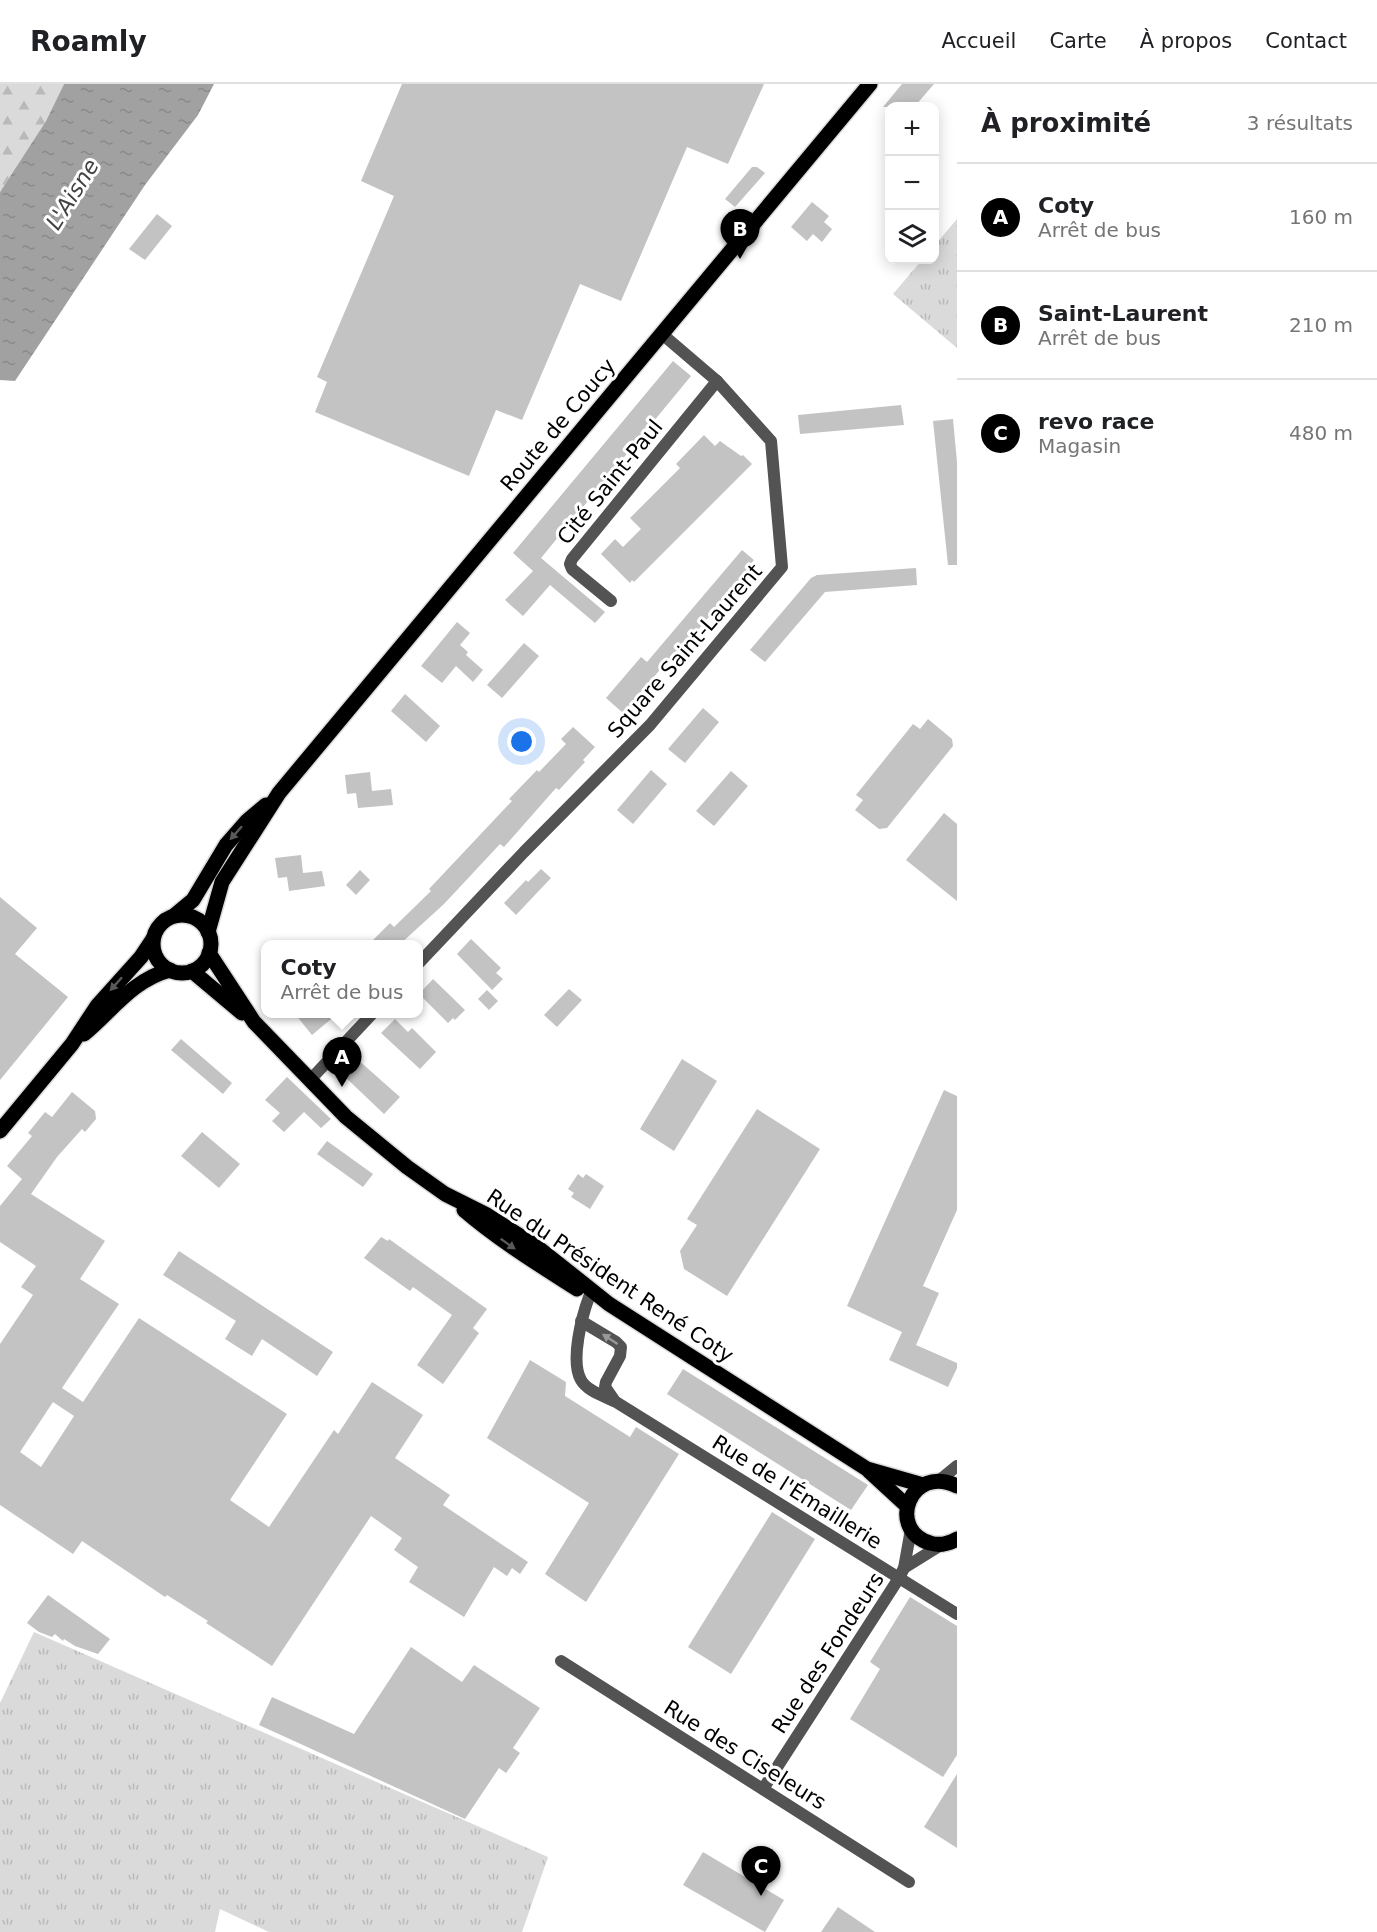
<!DOCTYPE html>
<html lang="fr">
<head>
<meta charset="utf-8">
<style>
	:root { --surface:#fff; --page:#f2f2f2; --text:#202124; --muted:#757577; --line:#e0e0e0; --accent:#000 }
	body { margin:0; font-family:"DejaVu Sans",sans-serif; background:var(--page); color:var(--text) }
	.controls { position:absolute; right:18px; top:18px; display:grid; overflow:hidden; border-radius:12px; box-shadow:0 3px 15px #0003 }
	.controls button { width:54px; height:54px; display:grid; place-items:center; padding:0; border:0; border-bottom:2px solid var(--line); background:var(--surface); color:var(--text); font:30px sans-serif }
	.you { position:absolute; left:522px; top:658px; width:21px; height:21px; margin:-15px; border:4px solid #fff; border-radius:50%; background:#1a73e8; box-shadow:0 0 0 9px #1a73e833 }
	.badge { display:grid; place-items:center; width:39px; height:39px; border-radius:50%; background:var(--accent); color:#fff; font-size:20px; font-weight:700 }
	.pin { position:absolute; translate:-50% -50px; filter:drop-shadow(0 2px 3px #0008) }
	.pin::after { content:''; position:absolute; top:32px; width:21px; height:18px; background:inherit; clip-path:polygon(0 0,100% 0,50% 100%) }
	.popup { position:absolute; left:261px; top:856px; width:162px; height:78px; box-sizing:border-box; display:grid; place-content:center; border-radius:12px; background:var(--surface); filter:drop-shadow(0 2px 4px #0005); font-size:20px; white-space:nowrap; color:var(--muted) }
	.popup b { font-size:22px; color:var(--text) }
	.popup::after { content:''; position:absolute; left:50%; top:100%; margin-left:-12px; border:12px solid transparent; border-top-color:var(--surface) }
	.list { margin:0; padding:0; list-style:none }
	h2 { display:flex; justify-content:space-between; align-items:center; height:78px; margin:0; padding:0 24px; font-size:26px }
	h2 small { font-size:20px; font-weight:400; color:var(--muted) }
	.list li { display:grid; grid-template-columns:39px 1fr auto; gap:18px; align-items:center; box-sizing:border-box; height:108px; padding:0 24px; border-top:2px solid var(--line) }
	.list b { display:block; font-size:22px; white-space:nowrap }
	.list p { margin:0; font-size:20px; white-space:nowrap; color:var(--muted) }
	.list em { font-size:20px; font-style:normal; color:var(--muted) }
	.icon { flex:none; width:33px; height:33px; fill:none; stroke:currentColor; stroke-width:2; stroke-linecap:round; stroke-linejoin:round }
	.map { position:relative; flex:none; width:957px; height:1848px; overflow:hidden }
	header { display:flex; align-items:center; gap:36px; box-sizing:border-box; height:84px; padding:0 30px; background:var(--surface); border-bottom:2px solid var(--line) }
	header strong { font-size:28px }
	nav { display:flex; gap:33px; margin-inline-start:auto; font-size:21px }
	main { display:flex }
	aside { flex:1; background:var(--surface) }
	.map>svg:first-child { display:block }
	.grass { fill:url(#grass-tufts) }
	.forest { fill:url(#forest-firs) }
	.water { fill:url(#water-ripples) }
	.building { fill:#c3c3c3; fill-rule:evenodd }
	.lines { fill:none; stroke-linecap:round; stroke-linejoin:round }
	.primary-casing { stroke:#dbdbdb; stroke-width:18 }
	.street { stroke:#535353; stroke-width:12 }
	.primary { stroke:#000; stroke-width:15 }
	.oneway { fill:#595959 }
	.oneway2 { fill:#989898 }
	.labels { text-anchor:middle; stroke-width:6; stroke-linejoin:round; paint-order:stroke }
	.street-label { font-size:21px; fill:#000; stroke:#fff }
	.water-label { font-size:22px; font-style:italic; fill:#424242; stroke:#fff }
</style>
</head>
<body>
<header>
<strong>Roamly</strong>
<nav><a>Accueil</a><a>Carte</a><a>À propos</a><a>Contact</a></nav>
</header>
<main>
<div class="map">
<svg width="957" height="1848" viewBox="0 0 957 1848">
	<defs>
		<pattern id="grass-tufts" width="24" height="20" patternUnits="userSpaceOnUse" patternTransform="scale(1.5)"><rect width="24" height="20" fill="#dadada"/><path d="M3 7l-1-3M5 7V3M7 7l1-3M15 17l-1-3M17 17v-4M19 17l1-3" fill="none" stroke="#b9b9b9"/></pattern>
		<pattern id="forest-firs" width="22" height="20" patternUnits="userSpaceOnUse" patternTransform="scale(1.5)"><rect width="22" height="20" fill="#dadada"/><path d="M5 1l3.5 6h-7zM16 11l3.5 6h-7z" fill="#b9b9b9"/></pattern>
		<pattern id="water-ripples" width="26" height="14" patternUnits="userSpaceOnUse" patternTransform="scale(1.5)"><rect width="26" height="14" fill="#a1a1a1"/><path d="M2 4q2-2 4 0t4 0M15 11q2-2 4 0t4 0" fill="none" stroke="#898989"/></pattern>
	</defs>
	<rect width="100%" height="100%" fill="#fff"/>
	<!-- grass -->
	<g class="grass">
		<polygon points="957,135 957,264 893,210 922,176 934,176 935,161"/>
		<polygon points="34,1548 548,1773 522,1848 269,1848 220,1825 215,1848 0,1848 0,1619"/>
	</g>
	<!-- forest -->
	<polygon class="forest" points="0,0 64,0 46,37 0,108"/>
	<!-- water -->
	<polygon class="water" points="64,0 214,0 198,31 145,101 15,297 0,296 0,108 46,37"/>
	<!-- building -->
	<g class="building">
		<polygon points="402,0 764,0 728,80 687,63 621,217 580,200 522,336 496,326 469,392 315,328 327,298 317,293 394,112 361,97"/>
		<polygon points="902,0 934,0 915,22 883,23"/>
		<polygon points="752,83 757,83 765,89 735,123 725,115"/>
		<polygon points="812,118 829,132 824,138 832,145 822,158 813,150 807,157 791,143"/>
		<polygon points="157,130 172,142 145,176 129,165"/>
		<polygon points="673,277 691,292 541,474 605,528 595,539 550,501 523,532 505,516 533,487 513,469"/>
		<polygon points="901,321 904,341 800,350 798,331"/>
		<polygon points="953,335 957,378 957,481 948,481 933,337"/>
		<polygon points="704,351 715,362 720,357 741,372 743,371 752,380 634,498 632,496 630,499 601,470 615,455 623,463 641,445 630,434 680,384 676,380"/>
		<polygon points="742,466 754,476 749,482 751,484 678,569 676,567 623,629 606,614 641,573 647,578"/>
		<polygon points="916,484 917,501 825,508 765,578 750,566 811,494 817,491"/>
		<polygon points="457,538 470,549 460,561 468,568 466,571 483,586 473,598 456,582 442,599 421,582"/>
		<polygon points="524,559 539,572 502,614 487,601"/>
		<polygon points="405,610 440,642 426,658 391,627"/>
		<polygon points="703,624 719,638 685,679 668,665"/>
		<polygon points="928,635 952,655 953,662 887,744 879,745 855,726 863,716 856,711 913,640 920,645"/>
		<polygon points="573,643 595,663 583,676 585,678 559,706 556,704 504,763 500,760 444,820 399,861 368,861 390,839 394,843 431,807 429,805 512,717 509,715 537,686 539,688 566,660 561,655"/>
		<polygon points="651,686 667,700 633,740 617,726"/>
		<polygon points="731,687 748,702 714,742 696,727"/>
		<polygon points="370,688 372,707 391,705 393,721 358,724 356,709 347,710 345,691"/>
		<polygon points="944,729 957,740 957,817 906,776"/>
		<polygon points="301,771 303,789 322,787 325,802 289,807 287,793 278,794 275,774"/>
		<polygon points="541,785 551,794 516,831 504,819 526,796 528,798"/>
		<polygon points="360,786 370,796 356,811 346,801"/>
		<polygon points="0,813 37,844 15,870 68,913 0,996"/>
		<polygon points="471,855 501,884 496,889 503,895 492,906 457,870"/>
		<polygon points="433,895 465,926 455,936 453,934 448,939 419,910"/>
		<polygon points="569,905 582,916 557,943 544,931"/>
		<polygon points="487,906 498,917 489,926 478,915"/>
		<polygon points="295,930 337,930 312,951"/>
		<polygon points="395,935 408,948 412,944 436,968 420,985 381,949"/>
		<polygon points="181,955 232,999 223,1010 171,966"/>
		<polygon points="357,975 400,1013 384,1030 342,990"/>
		<polygon points="682,975 717,997 674,1067 640,1045"/>
		<polygon points="287,993 331,1035 321,1044 304,1028 284,1048 272,1037 280,1029 265,1016"/>
		<polygon points="944,1006 957,1012 957,1126 923,1202 939,1209 916,1261 957,1279 957,1284 948,1303 889,1276 902,1248 847,1222"/>
		<path d="M72,1008L95,1027L96,1035L85,1048L82,1045L57,1073L31,1110L105,1157L80,1195L119,1220L62,1304L83,1318L139,1234L287,1330L230,1416L269,1443L334,1346L338,1350L372,1298L423,1331L395,1374L450,1411L443,1421L528,1478L520,1490L512,1484L507,1492L494,1483L464,1533L409,1498L418,1483L394,1466L402,1454L371,1432L272,1582L206,1539L208,1537L167,1511L165,1513L82,1457L73,1470L0,1421V1260L33,1211L21,1203L36,1182L0,1158V1122L22,1095L7,1082L32,1052L28,1049L45,1028L52,1033ZM53,1318L74,1332L41,1383L20,1368Z"/>
		<polygon points="757,1025 820,1065 727,1212 684,1185 680,1167 697,1141 687,1135"/>
		<polygon points="202,1048 240,1080 219,1104 181,1072"/>
		<polygon points="327,1057 373,1090 363,1103 317,1070"/>
		<polygon points="578,1090 583,1094 586,1090 604,1102 590,1125 571,1113 574,1109 568,1105"/>
		<polygon points="381,1153 388,1157 389,1155 487,1225 473,1244 479,1249 443,1300 417,1281 452,1231 413,1203 410,1207 364,1174"/>
		<polygon points="179,1167 333,1268 317,1292 262,1255 252,1272 225,1255 236,1237 163,1191"/>
		<polygon points="530,1276 566,1298 565,1312 630,1353 636,1343 679,1370 586,1518 545,1490 589,1419 487,1354"/>
		<polygon points="683,1285 868,1401 851,1426 667,1310"/>
		<polygon points="772,1428 815,1455 731,1590 688,1563"/>
		<polygon points="48,1511 110,1555 98,1570 75,1562 64,1555 63,1557 55,1550 52,1553 39,1548 27,1539"/>
		<polygon points="910,1513 957,1542 957,1671 943,1693 850,1635 880,1585 870,1578"/>
		<polygon points="411,1563 462,1598 474,1581 540,1624 513,1664 520,1669 506,1689 499,1684 465,1735 259,1641 272,1613 354,1650"/>
		<polygon points="957,1690 957,1764 924,1743"/>
		<polygon points="703,1768 784,1816 765,1848 683,1801"/>
		<polygon points="838,1823 875,1848 821,1848"/>
	</g>
	<g class="lines">
		<!-- primary casing -->
		<g class="primary-casing">
			<g id="primary">
				<circle cx="182" cy="860" r="29"/>
				<polyline points="175,831 193,816 226,761 247,737 266,721"/>
				<polyline points="208,848 222,798 279,709 870,0"/>
				<polyline points="209,869 254,938 346,1033 407,1083 445,1110 487,1131 536,1162 609,1220 867,1385 923,1401"/>
				<polyline points="192,887 242,929"/>
				<path d="M84,950C112,927 132,896 170,886"/>
				<polyline points="0,1047 72,960 97,922 141,873 153,855"/>
				<path d="M464,1126C499,1156 538,1180 577,1205"/>
				<polyline points="869,1387 907,1422"/>
				<path d="M957,1402C910,1379 886,1446 930,1459C939,1462 948,1460 957,1455"/>
			</g>
		</g>
		<!-- street -->
		<g class="street">
			<polyline points="611,517 572,485 570,480 572,475 717,297"/>
			<polyline points="418,880 524,768 650,641 782,483 771,357 717,297 662,250"/>
			<polyline points="310,996 372,930"/>
			<path d="M589,1213C582,1232 570,1277 581,1296C587,1307 604,1312 616,1318L957,1530"/>
			<polyline points="581,1237 616,1258 621,1263 620,1272 606,1298 605,1303 614,1316"/>
			<polyline points="940,1396 957,1382"/>
			<polyline points="904,1484 941,1461"/>
			<polyline points="561,1577 909,1798"/>
			<polyline points="763,1705 899,1494 904,1484 911,1445"/>
		</g>
		<!-- primary -->
		<use href="#primary" class="primary"/>
	</g>
	<!-- one-way arrows -->
	<defs><path id="oneway-solid" d="M-6-.8H1V-3.2L6.5 0L1 3.2V.8H-6Z" transform="scale(1.5)"/></defs>
	<g class="oneway">
		<use href="#oneway-solid" transform="translate(236 749) rotate(132)"/>
		<use href="#oneway-solid" transform="translate(116 900) rotate(132)"/>
		<use href="#oneway-solid" transform="translate(508 1160) rotate(35)"/>
	</g>
	<use class="oneway2" href="#oneway-solid" transform="translate(610 1255) rotate(-147)"/>
	<g class="labels">
		<!-- street labels -->
		<g class="street-label">
			<text transform="translate(558 341) rotate(-50)" y="7">Route de Coucy</text>
			<text transform="translate(610 398) rotate(-51)" y="7">Cité Saint-Paul</text>
			<text transform="translate(685 567) rotate(-49)" y="7">Square Saint-Laurent</text>
			<text transform="translate(610 1192) rotate(34)" y="7">Rue du Président René Coty</text>
			<text transform="translate(797 1408) rotate(32)" y="7">Rue de l'Émaillerie</text>
			<text transform="translate(828 1569) rotate(-57)" y="7">Rue des Fondeurs</text>
			<text transform="translate(745 1671) rotate(32)" y="7">Rue des Ciseleurs</text>
		</g>
		<!-- water labels -->
		<g class="water-label">
			<text transform="translate(72 110) rotate(-58)" y="8">L'Aisne</text>
		</g>
	</g>
</svg>
<div class="controls">
<button>+</button>
<button>−</button>
<button><svg class="icon" aria-label="layers" viewBox="0 0 24 24"><path d="M12 4l9 5-9 5-9-5zM3 14l9 5 9-5"/></svg></button>
</div>
<div class="you"></div>
<div class="pin badge" style="left:342px;top:1003px">A</div>
<div class="popup"><b>Coty</b>Arrêt de bus</div>
<div class="pin badge" style="left:740px;top:175px">B</div>
<div class="pin badge" style="left:761px;top:1812px">C</div>
</div>
<aside>
<h2>À proximité<small>3 résultats</small></h2>
<ul class="list">
<li><span class="badge">A</span><div><b>Coty</b><p>Arrêt de bus</p></div><em>160 m</em></li>
<li><span class="badge">B</span><div><b>Saint-Laurent</b><p>Arrêt de bus</p></div><em>210 m</em></li>
<li><span class="badge">C</span><div><b>revo race</b><p>Magasin</p></div><em>480 m</em></li>
</ul>
</aside>
</main>
</body>
</html>
